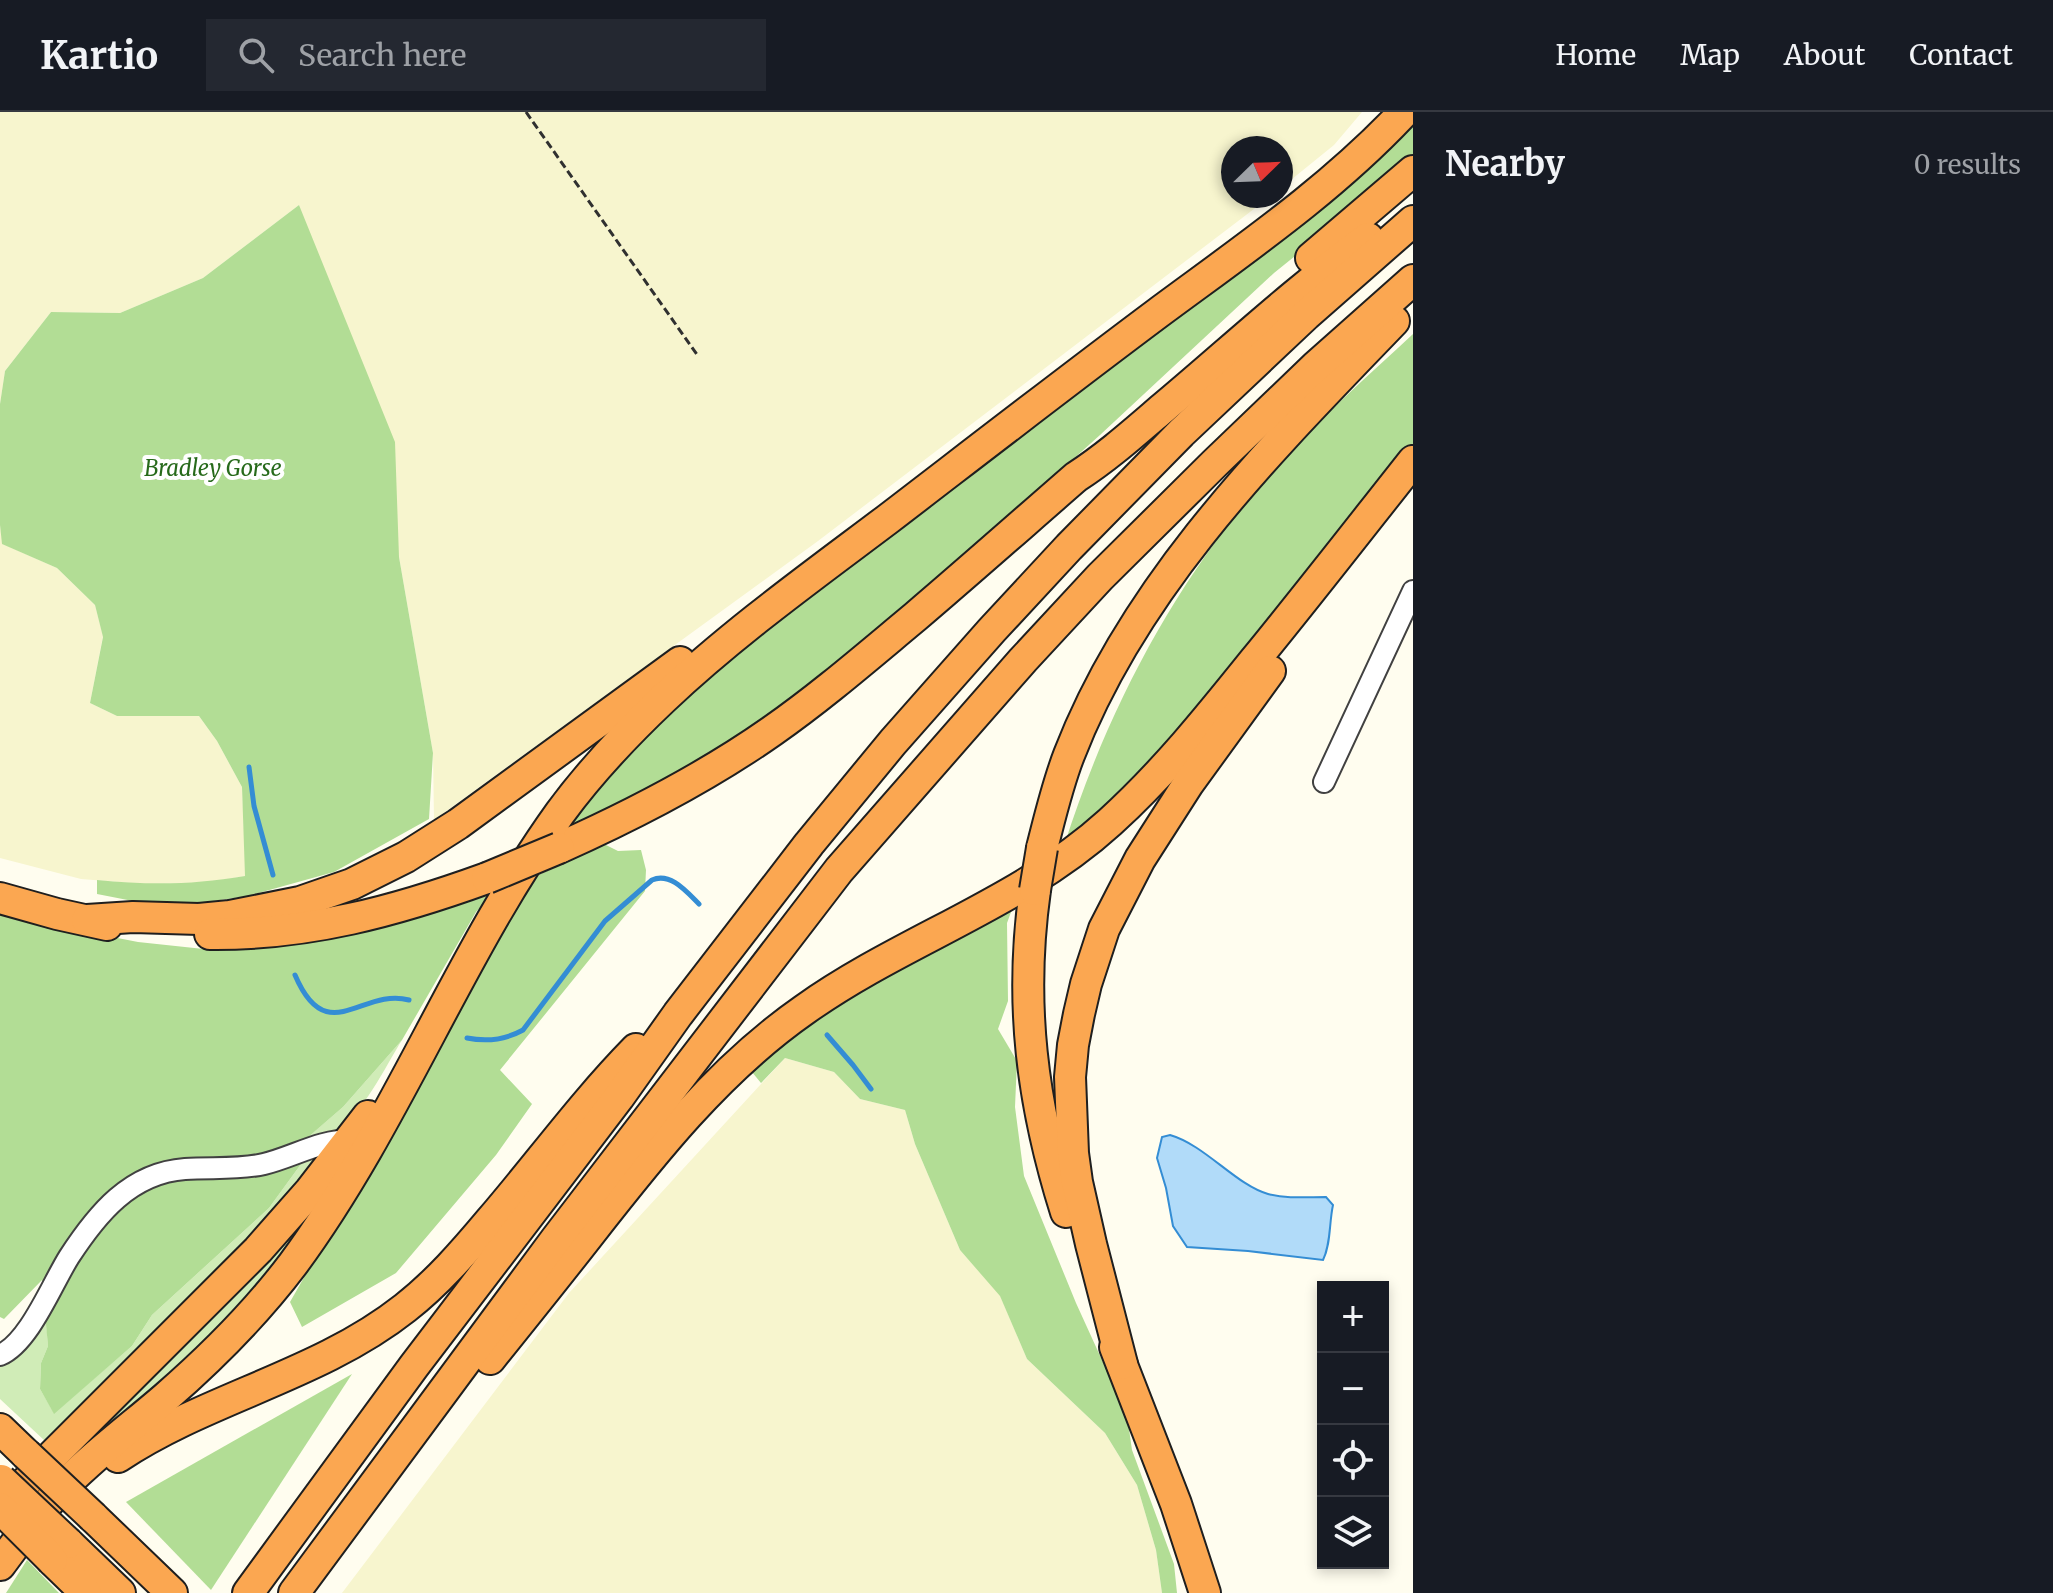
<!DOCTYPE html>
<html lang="en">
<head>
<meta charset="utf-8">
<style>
	:root { --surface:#171b24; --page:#242831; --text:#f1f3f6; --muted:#9ea1a6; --line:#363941 }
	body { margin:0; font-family:Merriweather,serif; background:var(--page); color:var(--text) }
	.controls { position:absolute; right:24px; bottom:24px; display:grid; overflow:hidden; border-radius:0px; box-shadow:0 4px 12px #0003 }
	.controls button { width:72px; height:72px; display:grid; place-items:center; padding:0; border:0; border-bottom:2px solid var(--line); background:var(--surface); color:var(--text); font:40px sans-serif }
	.compass { position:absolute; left:1221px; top:24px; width:72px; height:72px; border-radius:50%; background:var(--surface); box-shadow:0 4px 12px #0003; rotate:67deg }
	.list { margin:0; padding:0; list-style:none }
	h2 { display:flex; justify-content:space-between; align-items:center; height:104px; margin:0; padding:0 32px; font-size:34px }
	h2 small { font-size:26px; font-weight:400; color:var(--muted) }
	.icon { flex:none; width:44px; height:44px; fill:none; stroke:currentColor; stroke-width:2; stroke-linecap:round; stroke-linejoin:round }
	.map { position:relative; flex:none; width:1413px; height:1481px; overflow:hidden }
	header { display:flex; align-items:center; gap:48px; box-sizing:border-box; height:112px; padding:0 40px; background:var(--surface); border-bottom:2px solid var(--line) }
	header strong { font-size:38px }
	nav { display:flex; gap:44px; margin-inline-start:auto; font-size:28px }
	.search { width:560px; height:72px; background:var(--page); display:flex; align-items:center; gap:20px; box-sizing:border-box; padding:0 28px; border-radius:0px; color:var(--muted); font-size:30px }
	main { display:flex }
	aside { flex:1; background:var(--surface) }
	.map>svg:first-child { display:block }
	.farmland { fill:#f7f5ce }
	.green { fill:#d0ecb7 }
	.forest { fill:#b2dd95 }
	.water { fill:#b1dbf9; stroke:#348dd4; stroke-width:2 }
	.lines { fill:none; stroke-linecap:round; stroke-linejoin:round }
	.stream { stroke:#348dd4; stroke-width:5 }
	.minor-casing { stroke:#414141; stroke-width:24 }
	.highway-casing { stroke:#1f1f1f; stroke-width:34 }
	.path { stroke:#303030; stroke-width:3; stroke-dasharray:8 4; stroke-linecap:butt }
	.minor { stroke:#fff; stroke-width:20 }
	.highway { stroke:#fba751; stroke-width:30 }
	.highway-bridge-casing { stroke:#1f1f1f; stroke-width:34; stroke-linecap:butt }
	.highway-bridge { stroke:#fba751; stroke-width:30 }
	.labels { text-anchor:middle; stroke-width:8; stroke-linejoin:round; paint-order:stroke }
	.park-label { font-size:22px; font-style:italic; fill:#276a1b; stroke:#fff }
</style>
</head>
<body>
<header>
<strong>Kartio</strong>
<div class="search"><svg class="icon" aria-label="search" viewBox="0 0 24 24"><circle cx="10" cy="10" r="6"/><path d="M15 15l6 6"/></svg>Search here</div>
<nav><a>Home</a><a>Map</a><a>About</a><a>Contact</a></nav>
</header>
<main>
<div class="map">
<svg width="1413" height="1481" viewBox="0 0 1413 1481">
	<rect width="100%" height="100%" fill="#fffdef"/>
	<!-- farmland -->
	<g class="farmland">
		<polygon points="0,0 1362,0 1334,33 1281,76 1281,36 1233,36 1233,84 1271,84 818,429 434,708 433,641 399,445 299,93 203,166 120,201 51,200 5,259 0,292"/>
		<polygon points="0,413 3,432 57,456 95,493 103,524 90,591 117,604 199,604 217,629 242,675 246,764 204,771 143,772 81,767 0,746"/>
		<polygon points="785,946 834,960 860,987 905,998 915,1032 960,1138 1000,1183 1027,1247 1105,1321 1137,1373 1156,1438 1162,1481 342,1481 569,1181"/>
	</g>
	<!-- green -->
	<g class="green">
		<path d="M402,928C384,957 364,1000 336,1019C326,1025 313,1029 302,1034L307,1026L343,995Z"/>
		<polygon points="327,1036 271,1104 45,1329 0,1287 0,1248 45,1194 48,1234 41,1251 40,1277 54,1301 132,1234 152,1203 269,1096 312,1037"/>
		<polygon points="321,1077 317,1099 244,1197 153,1278 97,1321 66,1348"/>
	</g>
	<!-- forest -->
	<g class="forest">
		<polygon points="1413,3 1413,43 1331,115 1274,161 1100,323 867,532 749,620 627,692 558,721 662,600"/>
		<path d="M299,93L395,330L399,445L433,641L429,707L334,760L248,784L200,791H143L97,782V768C149,773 193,773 245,764L242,675L217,629L199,604H117L90,591L103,525L95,493L57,456L2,432L0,413V292L5,259L51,200L120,201L203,166Z"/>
		<path d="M1413,222V337L1188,609L1064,734C1109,592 1180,460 1281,349C1322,304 1368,264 1413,222Z"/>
		<polygon points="604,732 618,739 641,738 646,758 645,779 500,958 532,992 496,1043 396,1161 302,1215 290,1190 532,766"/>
		<polygon points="493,781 476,800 402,928 343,995 306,1027 302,1034 312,1037 269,1096 152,1203 132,1234 54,1302 40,1277 41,1251 48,1234 42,1168 4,1207 0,1205 0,803 138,830 213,838 279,833 343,823"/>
		<polygon points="1017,784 1007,811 1008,889 998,917 1017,949 1015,995 1024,1064 1076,1191 1127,1303 1132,1338 1174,1452 1177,1481 1162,1481 1156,1438 1137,1373 1105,1321 1027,1247 1000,1184 960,1138 915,1032 905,998 860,987 834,960 785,946 761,971 747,954 784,922"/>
		<polygon points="352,1262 211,1478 126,1390"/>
		<polygon points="27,1448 59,1481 6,1481"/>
	</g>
	<!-- water -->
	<path class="water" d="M1170,1023C1205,1033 1236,1073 1268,1082C1287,1087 1307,1085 1326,1085L1333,1093C1329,1111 1331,1132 1323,1148L1248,1139L1187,1135L1173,1114L1166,1076L1157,1046L1162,1025Z"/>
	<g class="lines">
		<!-- stream -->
		<g class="stream">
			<polyline points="249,655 254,694 273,763"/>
			<path d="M295,863C327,938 362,875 409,888"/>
			<polyline points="827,923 853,953 871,977"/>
			<path d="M467,926C487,930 505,928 523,918L605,809L652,768C670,760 686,779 699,792"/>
		</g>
		<!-- minor casing -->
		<g class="minor-casing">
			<g id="minor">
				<polyline points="1324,670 1413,479"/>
				<path d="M0,1243C29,1231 52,1172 69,1145C97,1102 130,1061 185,1057C211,1055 238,1058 264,1052C293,1045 320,1028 351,1028"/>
			</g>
		</g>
		<!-- highway casing -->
		<g class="highway-casing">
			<g id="highway">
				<polyline points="1311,146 1413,59"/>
				<path d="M559,736C633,703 705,666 772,619C822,584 868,544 915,505C969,459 1022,412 1076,365C1107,345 1135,320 1163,296C1231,239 1296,178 1368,126"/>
				<path d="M1042,736C1050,705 1057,674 1069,643C1135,472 1269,339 1394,209"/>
				<path d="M1035,778C1019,891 1032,992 1066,1100"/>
				<polyline points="0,786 57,802 107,813"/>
				<polyline points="87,808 133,805 199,807 230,804 300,790 352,772 406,745 458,712 680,550"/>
				<path d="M210,822C308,823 396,799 487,766"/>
				<polyline points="1115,1235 1176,1392 1205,1481"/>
				<path d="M490,1247C523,1206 556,1165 588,1124C652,1042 718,958 804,898C902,828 1020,792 1110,710C1164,661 1209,605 1254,549C1308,483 1360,416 1413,349"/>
				<polyline points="1122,1252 1091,1132 1077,1070 1073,1041 1070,965 1073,933 1079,902 1086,872 1104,817 1140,747 1188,672 1270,559"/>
				<polyline points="0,1317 26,1342"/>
				<path d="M118,1345C208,1285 319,1264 405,1196C437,1171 464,1140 490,1109C539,1052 583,991 636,937"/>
				<polyline points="0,1396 258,1138 310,1079 368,1004"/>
				<polyline points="93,1405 172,1481"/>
				<polyline points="68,1431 120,1481"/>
				<polyline points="52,1448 86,1481"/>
				<path d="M0,1453C18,1429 36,1403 57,1381C90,1346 129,1317 165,1286C211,1246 256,1201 293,1152C397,1011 458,843 560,701C590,660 626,622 663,587C733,521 811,465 888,407C978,338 1067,269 1158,201C1243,138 1331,78 1404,0"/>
				<polyline points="248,1481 414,1254 619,985 678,902 809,732 893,630 992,518 1069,435 1181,321 1306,203 1413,109"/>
				<polyline points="294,1481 556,1127 839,758 1023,548 1100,465 1215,351 1315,255 1413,168"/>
			</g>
		</g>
		<!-- path -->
		<polyline class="path" points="526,0 698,244"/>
		<!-- minor -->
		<use href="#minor" class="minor"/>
		<!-- highway -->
		<use href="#highway" class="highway"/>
		<!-- highway-bridge casing -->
		<g class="highway-bridge-casing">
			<g id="highway-bridge">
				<polyline points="487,766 559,736"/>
				<polyline points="1035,778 1042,736"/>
				<polyline points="26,1342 93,1405"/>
				<polyline points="1,1368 68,1431"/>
				<polyline points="0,1396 52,1448"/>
			</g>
		</g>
		<!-- highway-bridge -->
		<use href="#highway-bridge" class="highway-bridge"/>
	</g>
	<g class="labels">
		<!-- park labels -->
		<g class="park-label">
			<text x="213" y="364">Bradley Gorse</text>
		</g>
	</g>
</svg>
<div class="controls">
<button>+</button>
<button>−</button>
<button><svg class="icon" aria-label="locate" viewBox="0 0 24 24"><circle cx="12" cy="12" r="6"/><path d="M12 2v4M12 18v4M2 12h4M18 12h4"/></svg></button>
<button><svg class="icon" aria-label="layers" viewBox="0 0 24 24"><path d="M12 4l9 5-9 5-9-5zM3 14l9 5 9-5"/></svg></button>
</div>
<svg class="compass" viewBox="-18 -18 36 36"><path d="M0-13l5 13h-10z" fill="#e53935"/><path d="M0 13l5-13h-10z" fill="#9ea1a6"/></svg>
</div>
<aside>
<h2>Nearby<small>0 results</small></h2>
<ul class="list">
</ul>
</aside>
</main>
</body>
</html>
